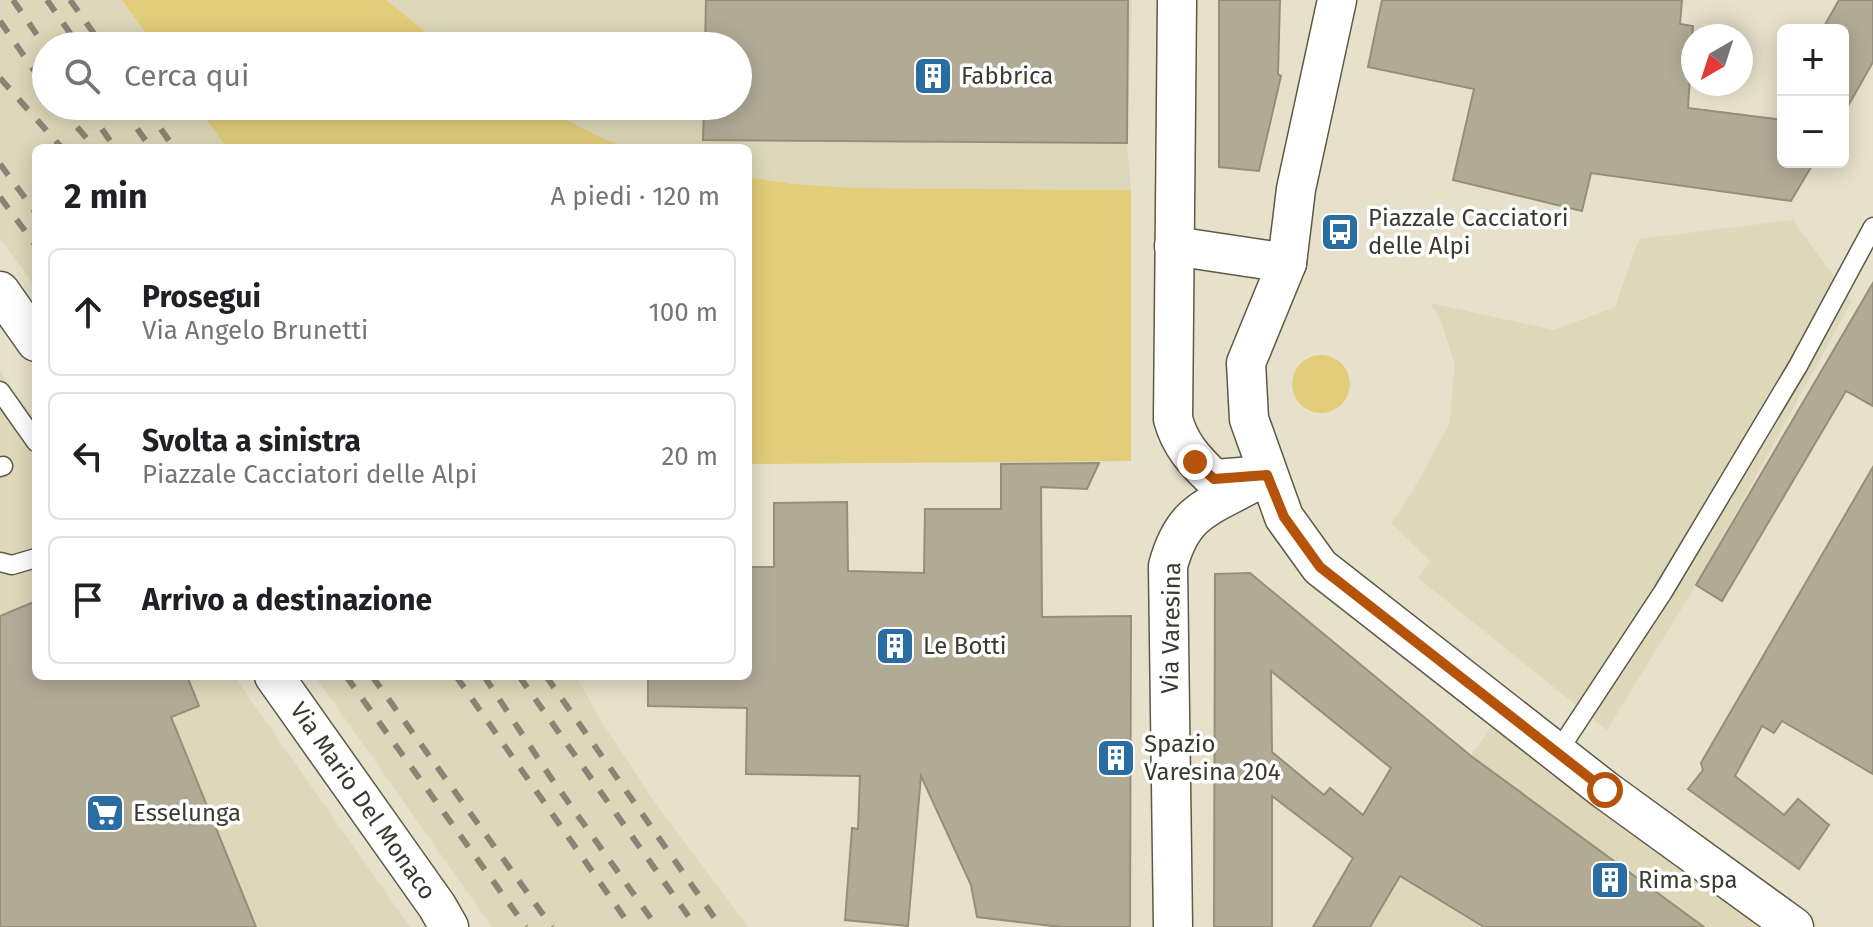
<!DOCTYPE html>
<html lang="it">
<head>
<meta charset="utf-8">
<style>
	:root { --surface:#fff; --page:#f2f2f2; --text:#202124; --muted:#757577; --line:#e0e0e0 }
	body { margin:0; font-family:"Fira Sans",sans-serif; background:var(--page); color:var(--text) }
	.controls { position:absolute; right:24px; top:24px; display:grid; overflow:hidden; border-radius:12px; box-shadow:0 4px 20px #0003 }
	.controls button { width:72px; height:72px; display:grid; place-items:center; padding:0; border:0; border-bottom:2px solid var(--line); background:var(--surface); color:var(--text); font:40px sans-serif }
	.compass { position:absolute; left:1681px; top:24px; width:72px; height:72px; border-radius:50%; background:var(--surface); box-shadow:0 4px 20px #0003; rotate:219deg }
	.stop { position:absolute; width:24px; height:24px; margin:-18px; border:6px solid #b45309; border-radius:50%; background:#fff }
	.stop.end { background:#b45309; border-color:#fff; box-shadow:0 2px 8px #0008 }
	.list { margin:0; padding:0; list-style:none }
	h2 { display:flex; justify-content:space-between; align-items:center; height:104px; margin:0; padding:0 32px; font-size:34px }
	h2 small { font-size:26px; font-weight:400; color:var(--muted) }
	.list li { display:grid; grid-template-columns:52px 1fr auto; gap:24px; align-items:center; box-sizing:border-box; height:128px; margin:0 16px 16px; padding:0 16px; border:2px solid var(--line); border-radius:12px }
	.list b { display:block; font-size:30px; white-space:nowrap }
	.list p { margin:0; font-size:26px; white-space:nowrap; color:var(--muted) }
	.list em { font-size:26px; font-style:normal; color:var(--muted) }
	.icon { flex:none; width:44px; height:44px; fill:none; stroke:currentColor; stroke-width:2; stroke-linecap:round; stroke-linejoin:round }
	.map { position:relative; flex:none; width:1873px; height:927px; overflow:hidden }
	.search { position:absolute; background:var(--surface); box-shadow:0 4px 20px #0003; left:32px; top:32px; width:720px; height:88px; display:flex; align-items:center; gap:20px; box-sizing:border-box; padding:0 28px; border-radius:44px; color:var(--muted); font-size:30px }
	.panel { position:absolute; background:var(--surface); box-shadow:0 4px 20px #0003; left:32px; top:144px; width:720px; height:536px; border-radius:12px }
	.map>svg:first-child { display:block }
	.built { fill:#ded7b9 }
	.green { fill:#e2cd7a }
	.building { fill:#b1ab96; stroke:#948f7a; stroke-width:2; fill-rule:evenodd }
	.lines { fill:none; stroke-linecap:round; stroke-linejoin:round }
	.service-casing { stroke:#5e5945; stroke-width:21 }
	.minor-casing { stroke:#5e5945; stroke-width:41 }
	.service { stroke:#fff; stroke-width:18 }
	.minor { stroke:#fff; stroke-width:38 }
	.rail { stroke:#898576; stroke-width:6; stroke-dasharray:14 14; stroke-linecap:butt }
	.route { stroke:#b45309; stroke-width:10 }
	.labels { text-anchor:middle; stroke-width:7; stroke-linejoin:round; paint-order:stroke }
	.poi-label { font-size:24px; fill:#3b3930; stroke:#fff; text-anchor:start }
	.street-label { font-size:24px; fill:#3b3930; stroke:#fff }
</style>
</head>
<body>
<div class="map">
<svg width="1873" height="927" viewBox="0 0 1873 927">
	<rect width="100%" height="100%" fill="#e7e1cb"/>
	<!-- built -->
	<g class="built">
		<polygon points="0,0 122,0 155,46 46,46 46,106 197,106 227,148 36,148 36,288 0,238"/>
		<polygon points="386,0 1132,0 1127,143 1131,190 855,188 793,184 748,177 748,148 629,148 604,139 539,106 738,106 738,46 443,46"/>
		<polygon points="1793,220 1852,301 1696,585 1607,730 1418,578 1430,561 1391,523 1412,492 1449,425 1455,365 1440,318 1430,303 1554,330 1615,307 1639,239"/>
		<polygon points="0,371 36,421 36,676 234,676 410,927 0,927"/>
		<polygon points="315,676 576,676 600,719 657,806 748,927 492,927"/>
		<polygon points="1502,712 1797,927 1370,927 1471,756"/>
	</g>
	<!-- green -->
	<g class="green">
		<polygon points="122,0 386,0 443,46 155,46"/>
		<polygon points="197,106 539,106 604,139 629,148 227,148"/>
		<polygon points="748,177 793,184 855,188 1131,190 1131,461 748,464"/>
		<circle cx="1321" cy="384" r="29"/>
	</g>
	<!-- building -->
	<g class="building">
		<polygon points="706,0 1128,0 1127,143 703,140 704,106 738,106 738,46 705,46"/>
		<polygon points="1219,0 1280,0 1278,74 1281,76 1259,171 1219,167"/>
		<polygon points="1382,0 1682,0 1680,24 1693,26 1688,108 1783,120 1783,162 1814,162 1791,201 1591,173 1582,211 1453,180 1474,89 1368,67"/>
		<polygon points="1839,0 1873,0 1873,62 1843,115 1843,30 1822,30"/>
		<polygon points="1873,283 1873,406 1846,391 1722,601 1696,585"/>
		<polygon points="1099,463 1087,489 1041,487 1042,617 1131,616 1130,927 1061,927 977,917 971,885 921,776 908,926 845,920 852,828 858,829 860,776 746,774 747,708 648,706 648,676 748,676 748,567 774,567 774,503 847,502 848,571 924,573 925,509 1001,509 1001,464"/>
		<polygon points="1873,467 1873,774 1782,721 1774,733 1762,726 1735,776 1784,815 1798,799 1829,825 1799,869 1688,789 1703,770 1701,763"/>
		<path d="M1250,573L1471,756L1704,927H1484L1400,876L1370,927H1313L1353,858L1272,796V927H1214L1215,574ZM1271,671L1391,768L1363,815L1330,788L1324,795L1272,752Z"/>
		<polygon points="36,601 36,676 187,676 199,706 171,717 256,927 0,927 0,616"/>
	</g>
	<g class="lines">
		<!-- service casing -->
		<g class="service-casing">
			<g id="service">
				<polyline points="0,391 36,442"/>
				<polyline points="0,467 3,466"/>
				<polyline points="0,562 12,565 36,558"/>
				<polyline points="1557,753 1663,592 1798,366 1873,227"/>
			</g>
		</g>
		<!-- minor casing -->
		<g class="minor-casing">
			<g id="minor">
				<path d="M1177,0L1173,419C1180,445 1195,461 1214,479L1267,475"/>
				<polyline points="1337,0 1296,189 1287,263 1246,363 1249,419 1284,517 1320,567 1605,790 1794,927"/>
				<polyline points="1174,246 1287,263"/>
				<polyline points="0,291 36,342"/>
				<polyline points="274,676 437,906 449,927"/>
				<path d="M1173,927L1168,566C1183,510 1208,508 1254,482"/>
			</g>
		</g>
		<!-- service -->
		<use href="#service" class="service"/>
		<!-- minor -->
		<use href="#minor" class="minor"/>
		<!-- rail -->
		<g class="rail">
			<polyline points="13,0 46,48"/>
			<polyline points="47,0 79,46"/>
			<polyline points="70,0 103,46"/>
			<polyline points="0,21 46,88"/>
			<polyline points="0,78 62,148"/>
			<polyline points="59,106 95,148"/>
			<polyline points="86,106 115,148"/>
			<polyline points="121,106 151,148"/>
			<polyline points="145,106 174,148"/>
			<polyline points="0,164 36,213"/>
			<polyline points="0,197 36,246"/>
			<polyline points="346,676 526,927"/>
			<polyline points="372,676 552,927"/>
			<polyline points="456,676 631,927"/>
			<polyline points="484,676 549,775 657,927"/>
			<polyline points="519,676 696,927"/>
			<polyline points="546,676 721,927"/>
		</g>
	</g>
	<g class="lines">
		<!-- route -->
		<polyline class="route" points="1195,462 1214,479 1267,475 1284,517 1320,567 1605,790"/>
	</g>
	<!-- icons -->
	<defs>
		<g id="building-square" transform="scale(2)"><rect x="-9" y="-9" width="18" height="18" rx="4" fill="#296da2" stroke="#fff"/><path d="M-4-6H4V6H1V3H-1V6H-4ZM-2.5-4.3h1.7v1.8h-1.7ZM.8-4.3h1.7v1.8H.8ZM-2.5-1h1.7V.8h-1.7ZM.8-1h1.7V.8H.8Z" fill="#fff"/></g>
		<g id="bus-square" transform="scale(2)"><rect x="-9" y="-9" width="18" height="18" rx="4" fill="#296da2" stroke="#fff"/><path d="M-5-6H5V4H4V6H2V4H-2V6H-4V4H-5ZM-3.5-4V0h7V-4ZM-3.5 1.2v1.5H-2V1.2ZM2 1.2v1.5H3.5V1.2Z" fill="#fff"/></g>
		<g id="supermarket-square" transform="scale(2)"><rect x="-9" y="-9" width="18" height="18" rx="4" fill="#296da2" stroke="#fff"/><path d="M-6-5.5h2.5l.6 2H6L4.5 2H-2.5L-4.4-4H-6ZM-1.5 3.2a1.3 1.3 0 1 0 .1 0ZM3 3.2a1.3 1.3 0 1 0 .1 0Z" fill="#fff"/></g>
	</defs>
	<g fill-rule="evenodd">
		<use href="#building-square" x="933" y="76"/>
		<use href="#bus-square" x="1340" y="232"/>
		<use href="#building-square" x="895" y="646"/>
		<use href="#building-square" x="1116" y="758"/>
		<use href="#supermarket-square" x="105" y="813"/>
		<use href="#building-square" x="1610" y="880"/>
	</g>
	<g class="labels">
		<!-- poi labels -->
		<g class="poi-label">
			<text x="961" y="84">Fabbrica</text>
			<text x="1368" y="226">Piazzale Cacciatori<tspan x="1368" dy="28">delle Alpi</tspan></text>
			<text x="923" y="654">Le Botti</text>
			<text x="1144" y="752">Spazio<tspan x="1144" dy="28">Varesina 204</tspan></text>
			<text x="133" y="821">Esselunga</text>
			<text x="1638" y="888">Rima spa</text>
		</g>
		<!-- street labels -->
		<g class="street-label">
			<text transform="translate(1171 628) rotate(-89)" y="8">Via Varesina</text>
			<text transform="translate(363 801) rotate(55)" y="8">Via Mario Del Monaco</text>
		</g>
	</g>
</svg>
<div class="controls">
<button>+</button>
<button>−</button>
</div>
<svg class="compass" viewBox="-18 -18 36 36"><path d="M0-13l5 13h-10z" fill="#e53935"/><path d="M0 13l5-13h-10z" fill="#757577"/></svg>
<div class="stop" style="left:1605px;top:790px"></div>
<div class="stop end" style="left:1195px;top:462px"></div>
<div class="search"><svg class="icon" aria-label="search" viewBox="0 0 24 24"><circle cx="10" cy="10" r="6"/><path d="M15 15l6 6"/></svg>Cerca qui</div>
<section class="panel">
<h2>2 min<small>A piedi · 120 m</small></h2>
<ul class="list">
<li><svg class="icon" aria-label="ahead" viewBox="0 0 24 24"><path d="M12 20V5M6 11l6-6 6 6"/></svg><div><b>Prosegui</b><p>Via Angelo Brunetti</p></div><em>100 m</em></li>
<li><svg class="icon" aria-label="left" viewBox="0 0 24 24"><path d="M17 20v-9H6M10 6l-5 5 5 5"/></svg><div><b>Svolta a sinistra</b><p>Piazzale Cacciatori delle Alpi</p></div><em>20 m</em></li>
<li><svg class="icon" aria-label="arrive" viewBox="0 0 24 24"><path d="M6 21V4h12l-3 4 3 4H6"/></svg><div><b>Arrivo a destinazione</b></div></li>
</ul>
</section>
</div>
</body>
</html>
